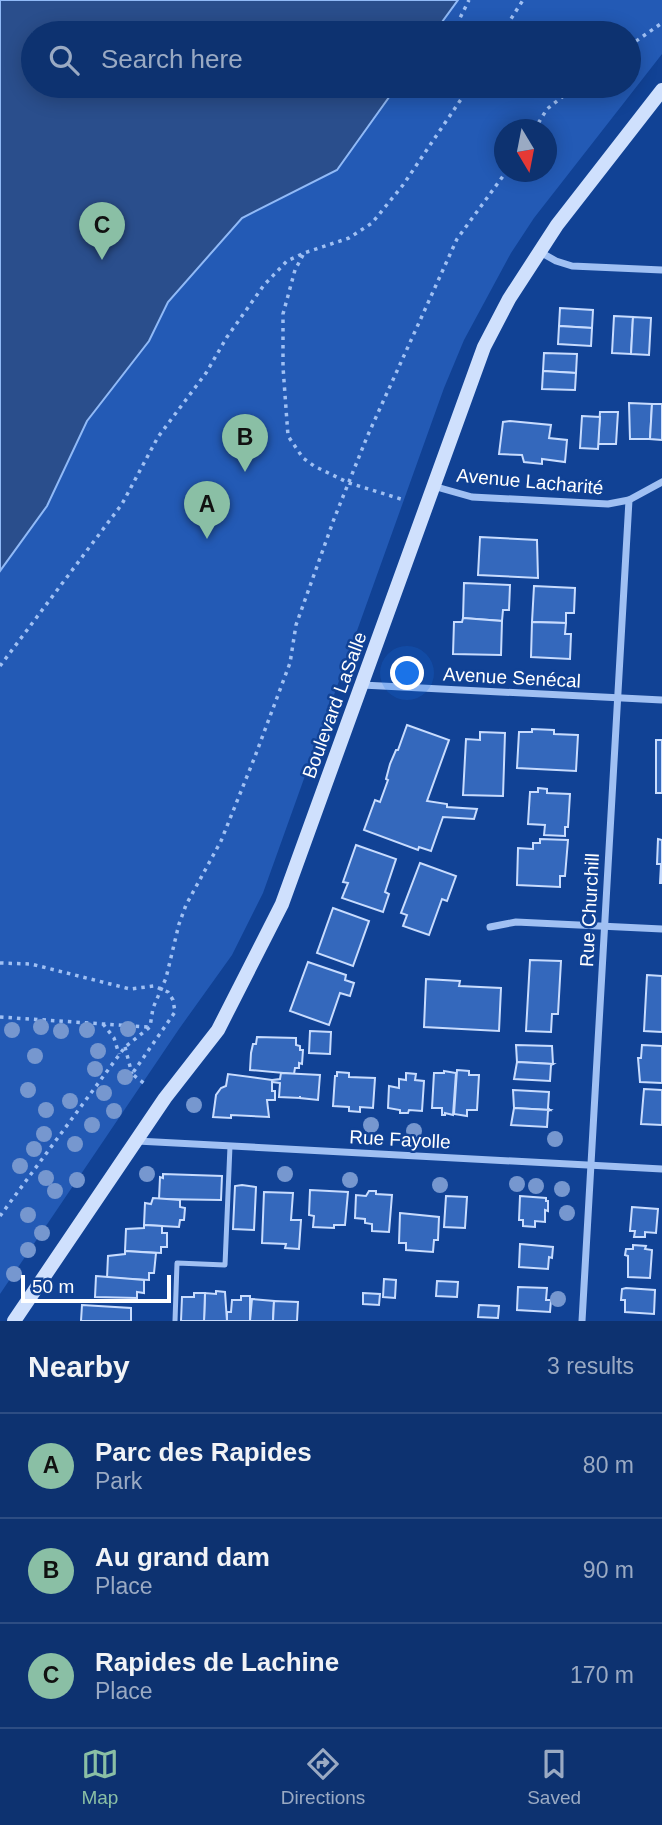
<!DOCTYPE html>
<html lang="en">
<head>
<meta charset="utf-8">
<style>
	:root { --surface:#0d3270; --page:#1b3e78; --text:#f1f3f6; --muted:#9aaac3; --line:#2d4d83; --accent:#8abfa5 }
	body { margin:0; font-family:Helvetica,sans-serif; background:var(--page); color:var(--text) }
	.compass { position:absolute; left:494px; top:119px; width:63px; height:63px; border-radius:50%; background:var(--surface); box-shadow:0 4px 18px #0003; rotate:170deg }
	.scale { position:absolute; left:21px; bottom:18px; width:150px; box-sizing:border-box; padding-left:7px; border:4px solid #fff; border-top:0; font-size:19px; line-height:24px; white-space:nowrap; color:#fff; -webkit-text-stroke:5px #114295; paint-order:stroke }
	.you { position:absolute; left:408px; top:674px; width:24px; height:24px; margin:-18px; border:5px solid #fff; border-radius:50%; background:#1a73e8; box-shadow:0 0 0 10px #1a73e833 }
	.badge { display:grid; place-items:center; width:46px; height:46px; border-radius:50%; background:var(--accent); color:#111; font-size:23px; font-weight:700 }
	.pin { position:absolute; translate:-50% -58px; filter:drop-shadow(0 2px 4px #0008) }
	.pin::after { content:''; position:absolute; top:37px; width:24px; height:21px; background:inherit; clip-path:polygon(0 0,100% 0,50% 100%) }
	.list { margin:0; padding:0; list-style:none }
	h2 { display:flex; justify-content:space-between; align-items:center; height:91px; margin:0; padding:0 28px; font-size:30px }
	h2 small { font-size:23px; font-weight:400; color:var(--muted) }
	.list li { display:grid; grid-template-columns:46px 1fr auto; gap:21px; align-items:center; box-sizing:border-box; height:105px; padding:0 28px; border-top:2px solid var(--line) }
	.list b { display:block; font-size:26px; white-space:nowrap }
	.list p { margin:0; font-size:23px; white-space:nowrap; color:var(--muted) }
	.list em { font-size:23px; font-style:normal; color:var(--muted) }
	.icon { flex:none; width:38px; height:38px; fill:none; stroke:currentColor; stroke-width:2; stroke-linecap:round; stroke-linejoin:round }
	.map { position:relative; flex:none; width:662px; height:1321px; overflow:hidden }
	.search { position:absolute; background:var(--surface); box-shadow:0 4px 18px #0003; left:21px; right:21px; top:21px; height:77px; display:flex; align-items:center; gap:18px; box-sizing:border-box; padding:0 24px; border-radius:38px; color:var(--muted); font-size:26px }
	.sheet { height:406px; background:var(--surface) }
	nav { display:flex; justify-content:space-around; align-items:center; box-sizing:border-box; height:98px; border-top:2px solid var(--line); background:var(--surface); font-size:19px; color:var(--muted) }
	nav a { display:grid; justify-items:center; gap:4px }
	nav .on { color:var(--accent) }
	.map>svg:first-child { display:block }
	.green { fill:#235ab5; fill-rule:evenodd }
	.water { fill:#2a4e8c; stroke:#91baf7; stroke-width:2 }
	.building { fill:#3468bc; stroke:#c8dcfe; stroke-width:2 }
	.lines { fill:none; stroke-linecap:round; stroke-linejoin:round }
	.path { stroke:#a0c0f3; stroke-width:3.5; stroke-dasharray:3.5 5; stroke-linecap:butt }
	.service { stroke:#a0c0f3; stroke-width:5 }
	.minor { stroke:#a0c0f3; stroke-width:7 }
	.secondary { stroke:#cfe0fd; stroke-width:14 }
	.tree { fill:#7697cf }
	.labels { text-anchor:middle; stroke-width:5; stroke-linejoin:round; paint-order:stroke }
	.street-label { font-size:19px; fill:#fff; stroke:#114295 }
</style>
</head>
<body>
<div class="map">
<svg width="662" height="1321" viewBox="0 0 662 1321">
	<rect width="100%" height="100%" fill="#114295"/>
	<!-- green -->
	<path class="green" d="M0,0H662V54L534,218L511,253L464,340L444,388L263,893L232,955L179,1029L0,1294ZM33,33H629V86H33ZM504,130H546V172H504Z"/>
	<!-- water -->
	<polygon class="water" points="0,0 458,0 434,33 33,33 33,86 397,86 337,170 242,218 168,302 149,341 87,421 47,506 0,571"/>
	<!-- building -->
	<g class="building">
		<polygon points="560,308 593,310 592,328 559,326"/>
		<polygon points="614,316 633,317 631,354 612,353"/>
		<polygon points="633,317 651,318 649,355 631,354"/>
		<polygon points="559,326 592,328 591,346 558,344"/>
		<polygon points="544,353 577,354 576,373 543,371"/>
		<polygon points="543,371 576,373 575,390 542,389"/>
		<polygon points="629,403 652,404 650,439 630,439"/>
		<polygon points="652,404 662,404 662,440 650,439"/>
		<polygon points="600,412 618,412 616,444 598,444"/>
		<polygon points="582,416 600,417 598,449 580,448"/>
		<polygon points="510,421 551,425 549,438 567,440 565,462 542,459 542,464 524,462 522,455 499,454 503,422"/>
		<polygon points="480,537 537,540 538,578 478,575"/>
		<polygon points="464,583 510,585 509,610 503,610 502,621 463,618"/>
		<polygon points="534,586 575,588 574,613 566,613 566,623 532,622"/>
		<polygon points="463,618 502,621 501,655 453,654 454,622 462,622"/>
		<polygon points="532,622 566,623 565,634 571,634 570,659 531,657"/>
		<polygon points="407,725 449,740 427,801 447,804 447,807 477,809 474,819 443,817 431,851 419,847 418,850 364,830 375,800 380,802 388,780 386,779 390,764 396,750 398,750"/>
		<polygon points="532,729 554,730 554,734 578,735 576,771 517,768 519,732 532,732"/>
		<polygon points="480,732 505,733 503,796 463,795 466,739 480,740"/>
		<rect x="656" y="740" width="6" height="53"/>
		<polygon points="538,788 547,789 547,793 570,794 568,827 565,827 565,836 544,835 545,825 528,824 530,792 538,792"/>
		<polygon points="540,839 568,840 565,876 560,876 560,887 517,885 518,848 533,849 533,843 540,843"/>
		<polygon points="658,839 662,840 662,883 660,883 661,864 657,864"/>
		<polygon points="356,845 396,859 385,892 389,894 383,912 342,898 348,883 343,882"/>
		<polygon points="420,863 456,876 447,901 442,899 429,935 403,926 407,915 401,913"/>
		<polygon points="333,908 369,921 353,966 317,953"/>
		<polygon points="530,960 561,961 558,1014 552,1014 551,1032 526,1031"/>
		<polygon points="308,962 346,975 345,980 354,983 350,996 340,993 329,1025 290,1011"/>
		<polygon points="647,975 662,976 662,1032 644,1031"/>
		<polygon points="426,979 460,981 459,986 501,988 499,1031 424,1027"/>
		<polygon points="310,1031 331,1032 330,1054 309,1053"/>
		<polygon points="257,1037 296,1038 296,1045 300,1046 300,1050 303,1050 302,1064 299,1063 299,1068 295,1068 294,1074 250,1070 251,1053 253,1044 256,1044"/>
		<polygon points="516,1045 552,1046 553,1064 517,1062"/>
		<polygon points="642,1045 662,1046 662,1083 640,1082 638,1058 641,1058"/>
		<polygon points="517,1062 553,1064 551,1065 550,1081 514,1079"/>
		<polygon points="457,1070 469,1071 469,1075 479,1075 477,1110 467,1110 467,1116 454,1114"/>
		<polygon points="444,1071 456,1073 453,1115 445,1113 445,1115 442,1115 442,1108 432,1108 434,1073 444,1073"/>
		<polygon points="337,1072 349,1073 349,1077 375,1078 373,1108 360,1107 360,1112 349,1111 349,1107 333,1106 335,1076 337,1076"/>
		<polygon points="281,1073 320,1075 318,1100 300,1098 300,1096 300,1098 279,1097 280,1083 272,1082 272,1091 275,1091 275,1100 267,1100 269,1117 231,1115 231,1118 213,1117 216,1095 221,1088 226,1086 228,1074 272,1080 280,1079"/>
		<polygon points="406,1073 416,1074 415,1080 424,1081 422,1111 409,1110 408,1113 400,1113 400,1110 388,1108 389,1086 399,1088 399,1079 406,1080"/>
		<polygon points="644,1089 662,1090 662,1125 641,1124"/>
		<polygon points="513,1090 549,1092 548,1108 550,1110 514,1108"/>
		<polygon points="514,1108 550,1110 548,1111 547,1127 511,1125"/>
		<polygon points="163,1174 222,1176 221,1200 159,1199 160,1177 163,1178"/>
		<polygon points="242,1185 256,1187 254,1230 233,1229 235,1186"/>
		<polygon points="310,1190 348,1192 345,1225 334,1225 334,1228 313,1227 314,1216 309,1215"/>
		<polygon points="369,1191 376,1191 376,1194 392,1195 389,1232 372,1231 372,1224 365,1223 365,1219 355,1218 356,1195 366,1196"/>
		<polygon points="264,1192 293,1193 291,1220 301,1220 299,1249 285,1248 286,1244 262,1243"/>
		<polygon points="446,1196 467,1197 465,1228 444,1227"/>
		<polygon points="520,1196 546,1198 546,1201 548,1201 548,1211 545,1210 545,1222 535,1221 535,1227 523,1226 523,1220 519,1220"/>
		<polygon points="153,1198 180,1200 180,1207 185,1208 184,1220 180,1220 179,1227 144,1225 145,1203 151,1204"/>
		<polygon points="632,1207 658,1209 656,1233 645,1232 645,1237 634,1237 635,1231 630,1231"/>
		<polygon points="400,1213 439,1217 438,1240 434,1240 433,1252 406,1250 406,1243 399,1243"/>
		<polygon points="144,1225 162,1226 162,1233 167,1233 167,1247 161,1247 161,1253 125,1251 126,1229 144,1228"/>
		<polygon points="520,1244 553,1247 552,1258 549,1257 548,1269 519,1267"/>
		<polygon points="633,1245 646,1246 645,1249 652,1250 650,1278 628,1277 628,1256 625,1255 626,1249 633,1249"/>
		<polygon points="125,1251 156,1253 154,1273 149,1273 149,1280 107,1278 108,1256 125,1254"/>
		<polygon points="96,1276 144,1280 144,1293 137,1292 137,1298 95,1297"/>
		<polygon points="384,1279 396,1280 395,1298 383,1297"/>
		<polygon points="437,1281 458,1282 457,1297 436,1296"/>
		<polygon points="518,1287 547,1288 546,1300 551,1300 550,1312 517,1310"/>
		<polygon points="626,1288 655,1290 654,1314 625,1312 625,1300 621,1300 622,1289"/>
		<polygon points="216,1291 225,1292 227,1321 204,1321 205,1293 216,1294"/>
		<polygon points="194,1293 205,1293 204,1321 181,1321 182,1297 194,1297"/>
		<polygon points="363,1293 380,1294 379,1305 363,1304"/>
		<polygon points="241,1296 250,1296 250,1321 227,1321 227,1312 231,1312 232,1300 241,1300"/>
		<polygon points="252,1299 274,1301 273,1321 250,1321"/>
		<polygon points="274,1301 298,1302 297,1321 273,1321"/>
		<polygon points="82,1305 131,1308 131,1321 81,1321"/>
		<polygon points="479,1305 499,1306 498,1318 478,1317"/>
	</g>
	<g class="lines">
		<!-- path -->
		<g class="path">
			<polyline points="462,33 458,22 469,0"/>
			<polyline points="502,33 523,0"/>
			<polyline points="629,46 662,23"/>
			<polyline points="534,130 547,109 576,86"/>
			<polyline points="303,255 295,270 283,314 283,367 288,436 303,458 314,466 349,483 404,500"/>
			<polyline points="0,666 122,504 158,437 206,373 227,337 264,285 287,261 304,253 349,238 372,223 403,185 470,86"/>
			<polyline points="0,963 31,964 130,989 154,986 168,992 173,1000 175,1012 132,1074 145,1084"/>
			<polyline points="0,1017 148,1027"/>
			<polyline points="103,1024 114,1038 119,1054"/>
			<polyline points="125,1047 132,1074"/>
			<polyline points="0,1216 125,1047 150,1027 153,1008 166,978 179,924 186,905 221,841 254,759 290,663 296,625 334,519 367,437 457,239 506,172"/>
		</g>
		<!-- service -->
		<polyline class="service" points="175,1321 177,1263 225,1265 230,1146"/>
		<!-- minor -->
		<g class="minor">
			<polyline points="540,252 556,261 572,266 662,270"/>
			<polyline points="433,486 472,497 608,504 629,500 662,482"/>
			<polyline points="362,685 662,700"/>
			<polyline points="490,927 516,922 662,929"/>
			<polyline points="137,1141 662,1169"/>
			<polyline points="582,1321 629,500"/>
		</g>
		<!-- secondary -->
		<polyline class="secondary" points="14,1321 165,1098 218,1030 282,904 484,347 509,299 557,225 662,90"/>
	</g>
	<!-- trees -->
	<g class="tree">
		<circle cx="41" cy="1027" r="8"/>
		<circle cx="128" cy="1029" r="8"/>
		<circle cx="12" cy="1030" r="8"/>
		<circle cx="87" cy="1030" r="8"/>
		<circle cx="61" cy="1031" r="8"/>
		<circle cx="98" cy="1051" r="8"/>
		<circle cx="35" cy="1056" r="8"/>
		<circle cx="95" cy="1069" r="8"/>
		<circle cx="125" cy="1077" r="8"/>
		<circle cx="28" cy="1090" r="8"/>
		<circle cx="104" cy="1093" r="8"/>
		<circle cx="70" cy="1101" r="8"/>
		<circle cx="194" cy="1105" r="8"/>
		<circle cx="46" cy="1110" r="8"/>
		<circle cx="114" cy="1111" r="8"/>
		<circle cx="92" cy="1125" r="8"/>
		<circle cx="371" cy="1125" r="8"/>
		<circle cx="414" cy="1131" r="8"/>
		<circle cx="44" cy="1134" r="8"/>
		<circle cx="555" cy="1139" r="8"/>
		<circle cx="75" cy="1144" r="8"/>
		<circle cx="34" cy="1149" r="8"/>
		<circle cx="20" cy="1166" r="8"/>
		<circle cx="147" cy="1174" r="8"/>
		<circle cx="285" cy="1174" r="8"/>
		<circle cx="46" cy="1178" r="8"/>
		<circle cx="77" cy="1180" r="8"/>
		<circle cx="350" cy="1180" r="8"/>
		<circle cx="517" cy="1184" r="8"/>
		<circle cx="440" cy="1185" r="8"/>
		<circle cx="536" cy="1186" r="8"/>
		<circle cx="562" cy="1189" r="8"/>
		<circle cx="55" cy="1191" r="8"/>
		<circle cx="567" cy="1213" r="8"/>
		<circle cx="28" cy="1215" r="8"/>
		<circle cx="42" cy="1233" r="8"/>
		<circle cx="28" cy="1250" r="8"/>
		<circle cx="14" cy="1274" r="8"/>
		<circle cx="558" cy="1299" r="8"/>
	</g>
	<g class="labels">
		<!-- street labels -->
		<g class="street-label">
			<text transform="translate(530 481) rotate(5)" y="7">Avenue Lacharité</text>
			<text transform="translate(512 677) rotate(3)" y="7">Avenue Senécal</text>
			<text transform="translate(334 705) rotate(-70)" y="7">Boulevard LaSalle</text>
			<text transform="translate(589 910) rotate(-87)" y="7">Rue Churchill</text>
			<text transform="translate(400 1139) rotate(3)" y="7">Rue Fayolle</text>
		</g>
	</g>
</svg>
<svg class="compass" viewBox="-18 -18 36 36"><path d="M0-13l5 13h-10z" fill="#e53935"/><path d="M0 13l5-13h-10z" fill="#9aaac3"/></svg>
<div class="scale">50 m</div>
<div class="you"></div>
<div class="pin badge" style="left:207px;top:539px">A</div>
<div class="pin badge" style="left:245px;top:472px">B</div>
<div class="pin badge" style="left:102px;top:260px">C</div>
<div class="search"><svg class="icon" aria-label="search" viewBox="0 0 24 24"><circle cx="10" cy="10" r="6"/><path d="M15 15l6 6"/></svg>Search here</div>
</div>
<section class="sheet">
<h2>Nearby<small>3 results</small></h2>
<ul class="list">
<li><span class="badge">A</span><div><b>Parc des Rapides</b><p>Park</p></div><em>80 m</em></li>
<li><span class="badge">B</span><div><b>Au grand dam</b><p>Place</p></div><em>90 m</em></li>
<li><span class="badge">C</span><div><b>Rapides de Lachine</b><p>Place</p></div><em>170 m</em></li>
</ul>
</section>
<nav>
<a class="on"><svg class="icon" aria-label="map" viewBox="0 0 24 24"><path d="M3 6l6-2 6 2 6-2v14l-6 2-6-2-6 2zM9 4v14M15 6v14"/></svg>Map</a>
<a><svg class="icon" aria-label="directions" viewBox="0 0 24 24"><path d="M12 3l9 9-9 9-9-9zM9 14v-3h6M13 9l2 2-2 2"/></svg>Directions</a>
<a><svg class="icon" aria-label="saved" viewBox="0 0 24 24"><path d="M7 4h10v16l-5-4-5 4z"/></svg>Saved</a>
</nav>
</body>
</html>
